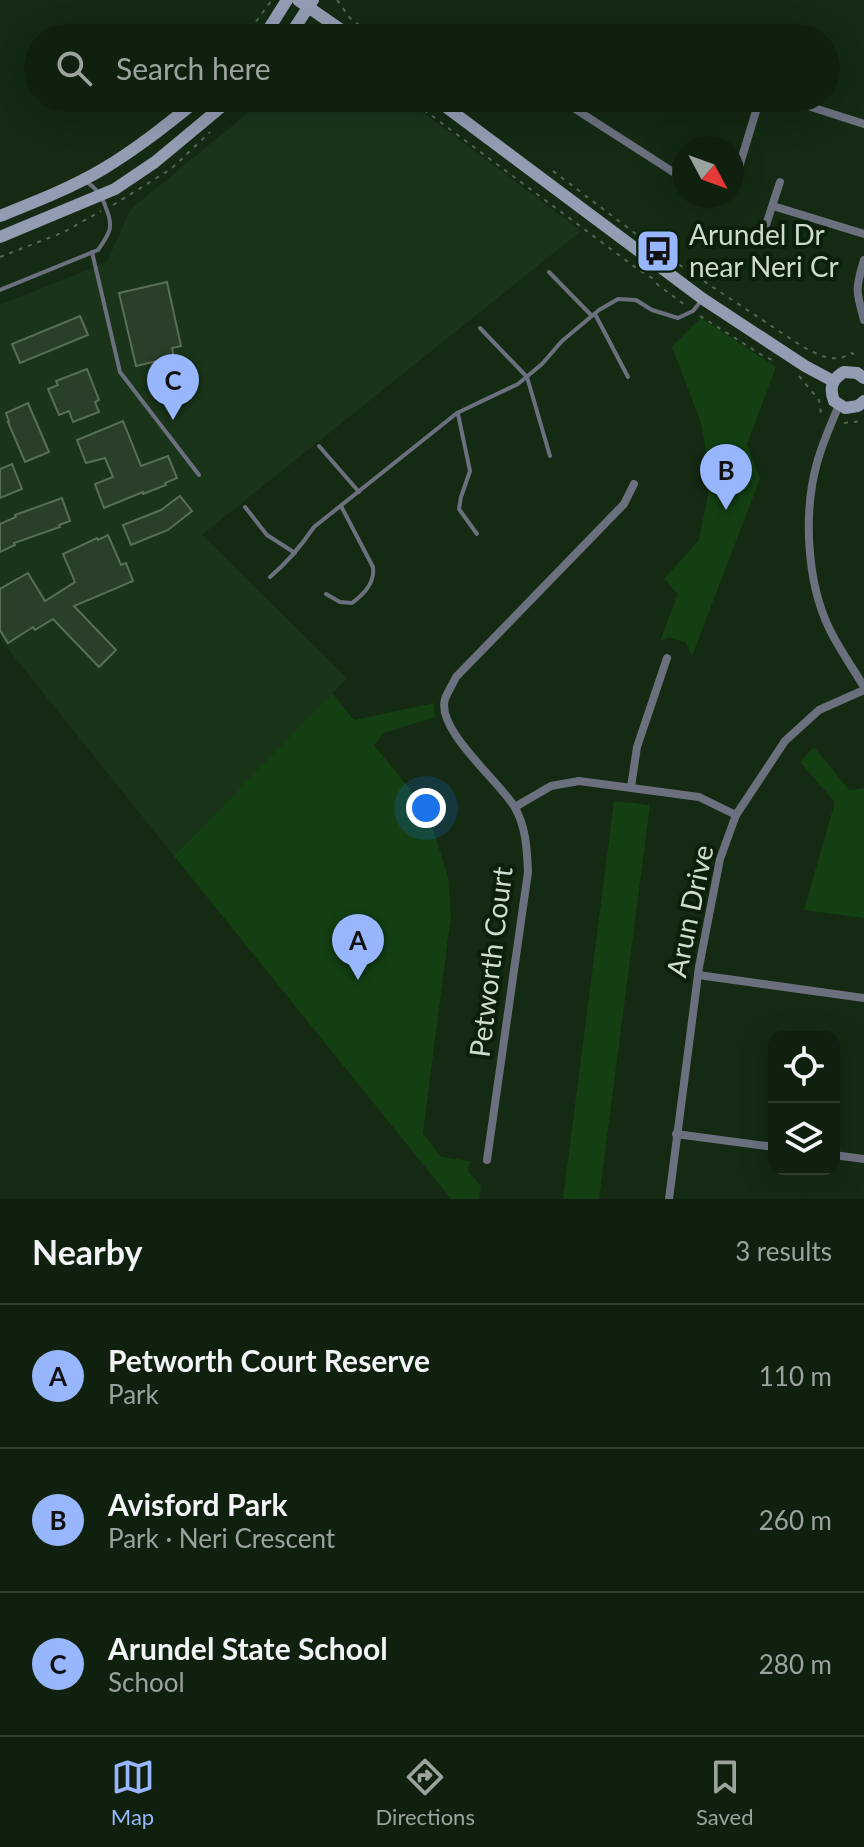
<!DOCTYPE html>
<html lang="en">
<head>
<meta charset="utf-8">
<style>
	:root { --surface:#0f200e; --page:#182817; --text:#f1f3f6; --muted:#9ba39e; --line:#2f3e2e; --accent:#98b6fd }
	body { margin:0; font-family:Lato,sans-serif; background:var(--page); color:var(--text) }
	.controls { position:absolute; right:24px; bottom:24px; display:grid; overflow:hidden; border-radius:16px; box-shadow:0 8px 32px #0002 }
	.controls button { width:72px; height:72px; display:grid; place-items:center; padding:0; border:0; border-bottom:2px solid var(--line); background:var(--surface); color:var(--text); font:40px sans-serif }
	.compass { position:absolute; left:672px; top:136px; width:72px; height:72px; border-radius:50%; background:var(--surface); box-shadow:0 8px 32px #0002; rotate:131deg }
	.you { position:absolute; left:426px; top:808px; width:28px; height:28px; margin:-20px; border:6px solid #fff; border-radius:50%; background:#1a73e8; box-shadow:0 0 0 12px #1a73e833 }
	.badge { display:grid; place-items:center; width:52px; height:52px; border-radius:50%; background:var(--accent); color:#111; font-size:26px; font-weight:700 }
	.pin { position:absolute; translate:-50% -66px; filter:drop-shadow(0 2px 4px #0008) }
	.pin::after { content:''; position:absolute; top:42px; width:28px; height:24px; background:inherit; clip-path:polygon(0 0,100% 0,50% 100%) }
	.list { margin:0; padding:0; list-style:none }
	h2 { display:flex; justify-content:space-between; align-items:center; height:104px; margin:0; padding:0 32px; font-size:34px }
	h2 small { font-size:26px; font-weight:400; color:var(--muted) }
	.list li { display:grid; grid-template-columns:52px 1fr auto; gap:24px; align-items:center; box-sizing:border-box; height:144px; padding:0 32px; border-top:2px solid var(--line) }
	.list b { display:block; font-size:30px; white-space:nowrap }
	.list p { margin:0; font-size:26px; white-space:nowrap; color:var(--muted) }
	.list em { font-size:26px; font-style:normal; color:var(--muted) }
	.icon { flex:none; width:44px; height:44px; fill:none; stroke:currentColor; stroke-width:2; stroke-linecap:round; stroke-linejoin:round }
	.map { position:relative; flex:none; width:864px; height:1199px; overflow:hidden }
	.search { position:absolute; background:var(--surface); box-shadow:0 8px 32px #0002; left:24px; right:24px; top:24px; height:88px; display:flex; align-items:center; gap:20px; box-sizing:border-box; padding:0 28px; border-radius:44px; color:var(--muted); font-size:30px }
	.sheet { height:536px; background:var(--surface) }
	nav { display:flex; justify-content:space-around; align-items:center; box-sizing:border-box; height:112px; border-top:2px solid var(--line); background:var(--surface); font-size:22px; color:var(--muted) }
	nav a { display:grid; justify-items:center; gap:4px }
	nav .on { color:var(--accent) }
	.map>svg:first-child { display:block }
	.built { fill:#1a3419 }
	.green { fill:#133f12 }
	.building { fill:#293f27; stroke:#576f55; stroke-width:2 }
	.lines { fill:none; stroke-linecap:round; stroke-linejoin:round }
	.path { stroke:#526651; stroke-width:2; stroke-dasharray:4 6; stroke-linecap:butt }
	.lane { stroke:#6a707e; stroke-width:4 }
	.street { stroke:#6a707e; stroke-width:8 }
	.secondary { stroke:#929cb2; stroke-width:12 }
	.labels { text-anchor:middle; stroke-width:8; stroke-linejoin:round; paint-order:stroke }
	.poi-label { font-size:28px; fill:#cedccd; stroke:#0a200a; text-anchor:start }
	.street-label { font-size:28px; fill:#cedccd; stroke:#0a200a }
</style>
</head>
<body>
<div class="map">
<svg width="864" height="1199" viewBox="0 0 864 1199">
	<rect width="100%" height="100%" fill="#142a13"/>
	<!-- built -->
	<polygon class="built" points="266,98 404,98 581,231 202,535 347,678 174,856 0,639 0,305 107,262 130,210"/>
	<!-- green -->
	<g class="green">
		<polygon points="701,318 776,367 747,444 760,479 692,656 686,643 669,637 660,641 678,594 664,579 699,540 711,479 701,423 672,347"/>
		<polygon points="332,693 354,720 434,703 435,717 384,733 374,745 427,810 448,877 451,915 423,1133 441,1157 470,1161 468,1171 481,1186 479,1199 451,1199 174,856"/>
		<polygon points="814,747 849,790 864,788 864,918 804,910 835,802 800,762"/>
		<polygon points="614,801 650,805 599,1199 563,1199"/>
	</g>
	<!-- building -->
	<g class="building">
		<polygon points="167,282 181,346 172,348 174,357 136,366 119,293"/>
		<polygon points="80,316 88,335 20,363 12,344"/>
		<polygon points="87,369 99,400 95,402 99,412 73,422 69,411 59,415 48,389 58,385 56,381"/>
		<polygon points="28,403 49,452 25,462 8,422 9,422 6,413"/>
		<polygon points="123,421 141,466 168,456 177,478 165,483 166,485 143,494 143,492 104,508 95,484 113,477 105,458 86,463 77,440"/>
		<polygon points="12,464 22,489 0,498 0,469"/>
		<polygon points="180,496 192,511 168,530 131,545 123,525 161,510"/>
		<polygon points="62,498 70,521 59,525 60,527 14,543 15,545 0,552 0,524 16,517 15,515"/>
		<polygon points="108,535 121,565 126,563 133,581 74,606 116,650 99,667 53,619 35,630 33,627 8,643 0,630 0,589 28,573 45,601 75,582 63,554 97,538 98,540"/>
	</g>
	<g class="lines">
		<!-- path -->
		<g class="path">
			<polyline points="337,0 350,18 376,38"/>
			<polyline points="310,33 327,38"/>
			<polyline points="247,38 246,35 272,0"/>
			<polyline points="306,38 312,31"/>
			<polyline points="408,98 639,270 652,278 658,285 685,305"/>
			<polyline points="242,105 250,98"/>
			<polyline points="553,171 640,237"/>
			<polyline points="113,205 171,169 210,132"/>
			<path d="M654,248L800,345C816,354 835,365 851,353L854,354"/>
			<polyline points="0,257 64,232 101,211"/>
			<polyline points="700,316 765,357 776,361"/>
			<polyline points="799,376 819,400 821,414"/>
			<polyline points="844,423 864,421"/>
		</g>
		<!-- lane -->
		<g class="lane">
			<polyline points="92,252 120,372 199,475"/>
			<polyline points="549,272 592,316"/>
			<path d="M0,290L98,250C110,233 114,227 106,208C102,196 97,189 87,182"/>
			<polyline points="595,314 628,377"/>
			<polyline points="480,328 527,377 550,456"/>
			<polyline points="458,414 470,471 461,497 459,509 477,534"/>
			<polyline points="319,446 359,492"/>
			<polyline points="245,507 267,535 295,553"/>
			<path d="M270,577C288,562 301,546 314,527L457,413L518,384L542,364L562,341L599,310L618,299L636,300L652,310L678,318L693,311L701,301"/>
			<path d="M326,594L340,602L352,603C364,594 375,583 373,567L341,506"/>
		</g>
		<!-- street -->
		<g class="street">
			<polyline points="558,98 684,179"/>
			<polyline points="783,98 864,124"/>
			<polyline points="732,179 739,167 760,98"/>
			<polyline points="773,206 864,234"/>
			<polyline points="765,228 780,182"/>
			<path d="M864,260C855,290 856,291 864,320"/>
			<path d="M839,405C831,424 822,444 817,463C803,513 807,582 829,628C839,649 853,668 864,687"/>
			<polyline points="631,787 637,747 667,658"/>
			<polyline points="515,807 551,786 579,781 699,797 736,815"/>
			<polyline points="698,975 864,998"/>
			<polyline points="676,1134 774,1147"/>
			<polyline points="834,1155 864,1159"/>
			<path d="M487,1160L528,872C527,849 526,826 514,806C498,780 436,730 445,699C448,691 453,684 456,677L624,504L634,484"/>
			<polyline points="669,1199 699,967 720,859 736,815 785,741 819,710 864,690"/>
		</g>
		<!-- secondary -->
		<g class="secondary">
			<polyline points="298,0 353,38"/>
			<polyline points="263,38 287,0"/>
			<polyline points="288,38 313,0"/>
			<polyline points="434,98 703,299 805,366 833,381"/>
			<path d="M0,216C35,202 71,188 103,169C138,148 169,123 200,98"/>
			<polyline points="0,237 115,189 155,162 232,98"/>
			<path d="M864,378L857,373L844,372C832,379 829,388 834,401L845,408L858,406L864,401"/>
		</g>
	</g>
	<!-- icons -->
	<defs>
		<g id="bus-square" transform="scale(2.3)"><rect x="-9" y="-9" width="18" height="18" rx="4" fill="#98b6fd" stroke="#0a200a"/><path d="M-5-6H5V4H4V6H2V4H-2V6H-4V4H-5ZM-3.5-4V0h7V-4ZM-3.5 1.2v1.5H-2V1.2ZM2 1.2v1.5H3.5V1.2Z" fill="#111"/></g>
	</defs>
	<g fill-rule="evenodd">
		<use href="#bus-square" x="658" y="251"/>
	</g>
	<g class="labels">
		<!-- poi labels -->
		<g class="poi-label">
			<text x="689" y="245">Arundel Dr<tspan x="689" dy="32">near Neri Cr</tspan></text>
		</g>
		<!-- street labels -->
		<g class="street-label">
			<text transform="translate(690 911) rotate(-78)" y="10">Arun Drive</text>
			<text transform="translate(491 962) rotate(-83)" y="10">Petworth Court</text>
		</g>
	</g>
</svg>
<div class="controls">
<button><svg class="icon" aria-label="locate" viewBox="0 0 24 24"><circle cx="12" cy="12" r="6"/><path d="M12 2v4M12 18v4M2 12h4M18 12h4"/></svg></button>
<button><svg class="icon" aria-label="layers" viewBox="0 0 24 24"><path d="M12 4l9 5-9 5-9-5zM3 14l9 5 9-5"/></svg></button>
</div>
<svg class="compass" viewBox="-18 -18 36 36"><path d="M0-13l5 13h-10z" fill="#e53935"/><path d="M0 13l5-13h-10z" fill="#9ba39e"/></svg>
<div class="you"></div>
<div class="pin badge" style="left:358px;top:980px">A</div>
<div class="pin badge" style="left:726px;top:510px">B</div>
<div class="pin badge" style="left:173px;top:420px">C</div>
<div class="search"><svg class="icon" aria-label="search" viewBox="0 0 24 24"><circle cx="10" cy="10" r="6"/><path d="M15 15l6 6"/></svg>Search here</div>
</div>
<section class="sheet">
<h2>Nearby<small>3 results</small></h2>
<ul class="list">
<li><span class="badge">A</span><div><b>Petworth Court Reserve</b><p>Park</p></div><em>110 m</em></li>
<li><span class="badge">B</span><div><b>Avisford Park</b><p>Park · Neri Crescent</p></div><em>260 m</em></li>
<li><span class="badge">C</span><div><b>Arundel State School</b><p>School</p></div><em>280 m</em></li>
</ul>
</section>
<nav>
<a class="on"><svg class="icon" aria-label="map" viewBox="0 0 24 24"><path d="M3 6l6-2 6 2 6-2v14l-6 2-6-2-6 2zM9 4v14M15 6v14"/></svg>Map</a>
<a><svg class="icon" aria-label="directions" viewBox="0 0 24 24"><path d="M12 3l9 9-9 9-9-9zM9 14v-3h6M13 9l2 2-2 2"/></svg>Directions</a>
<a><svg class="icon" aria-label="saved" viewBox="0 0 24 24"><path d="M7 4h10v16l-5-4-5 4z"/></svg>Saved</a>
</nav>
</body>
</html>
